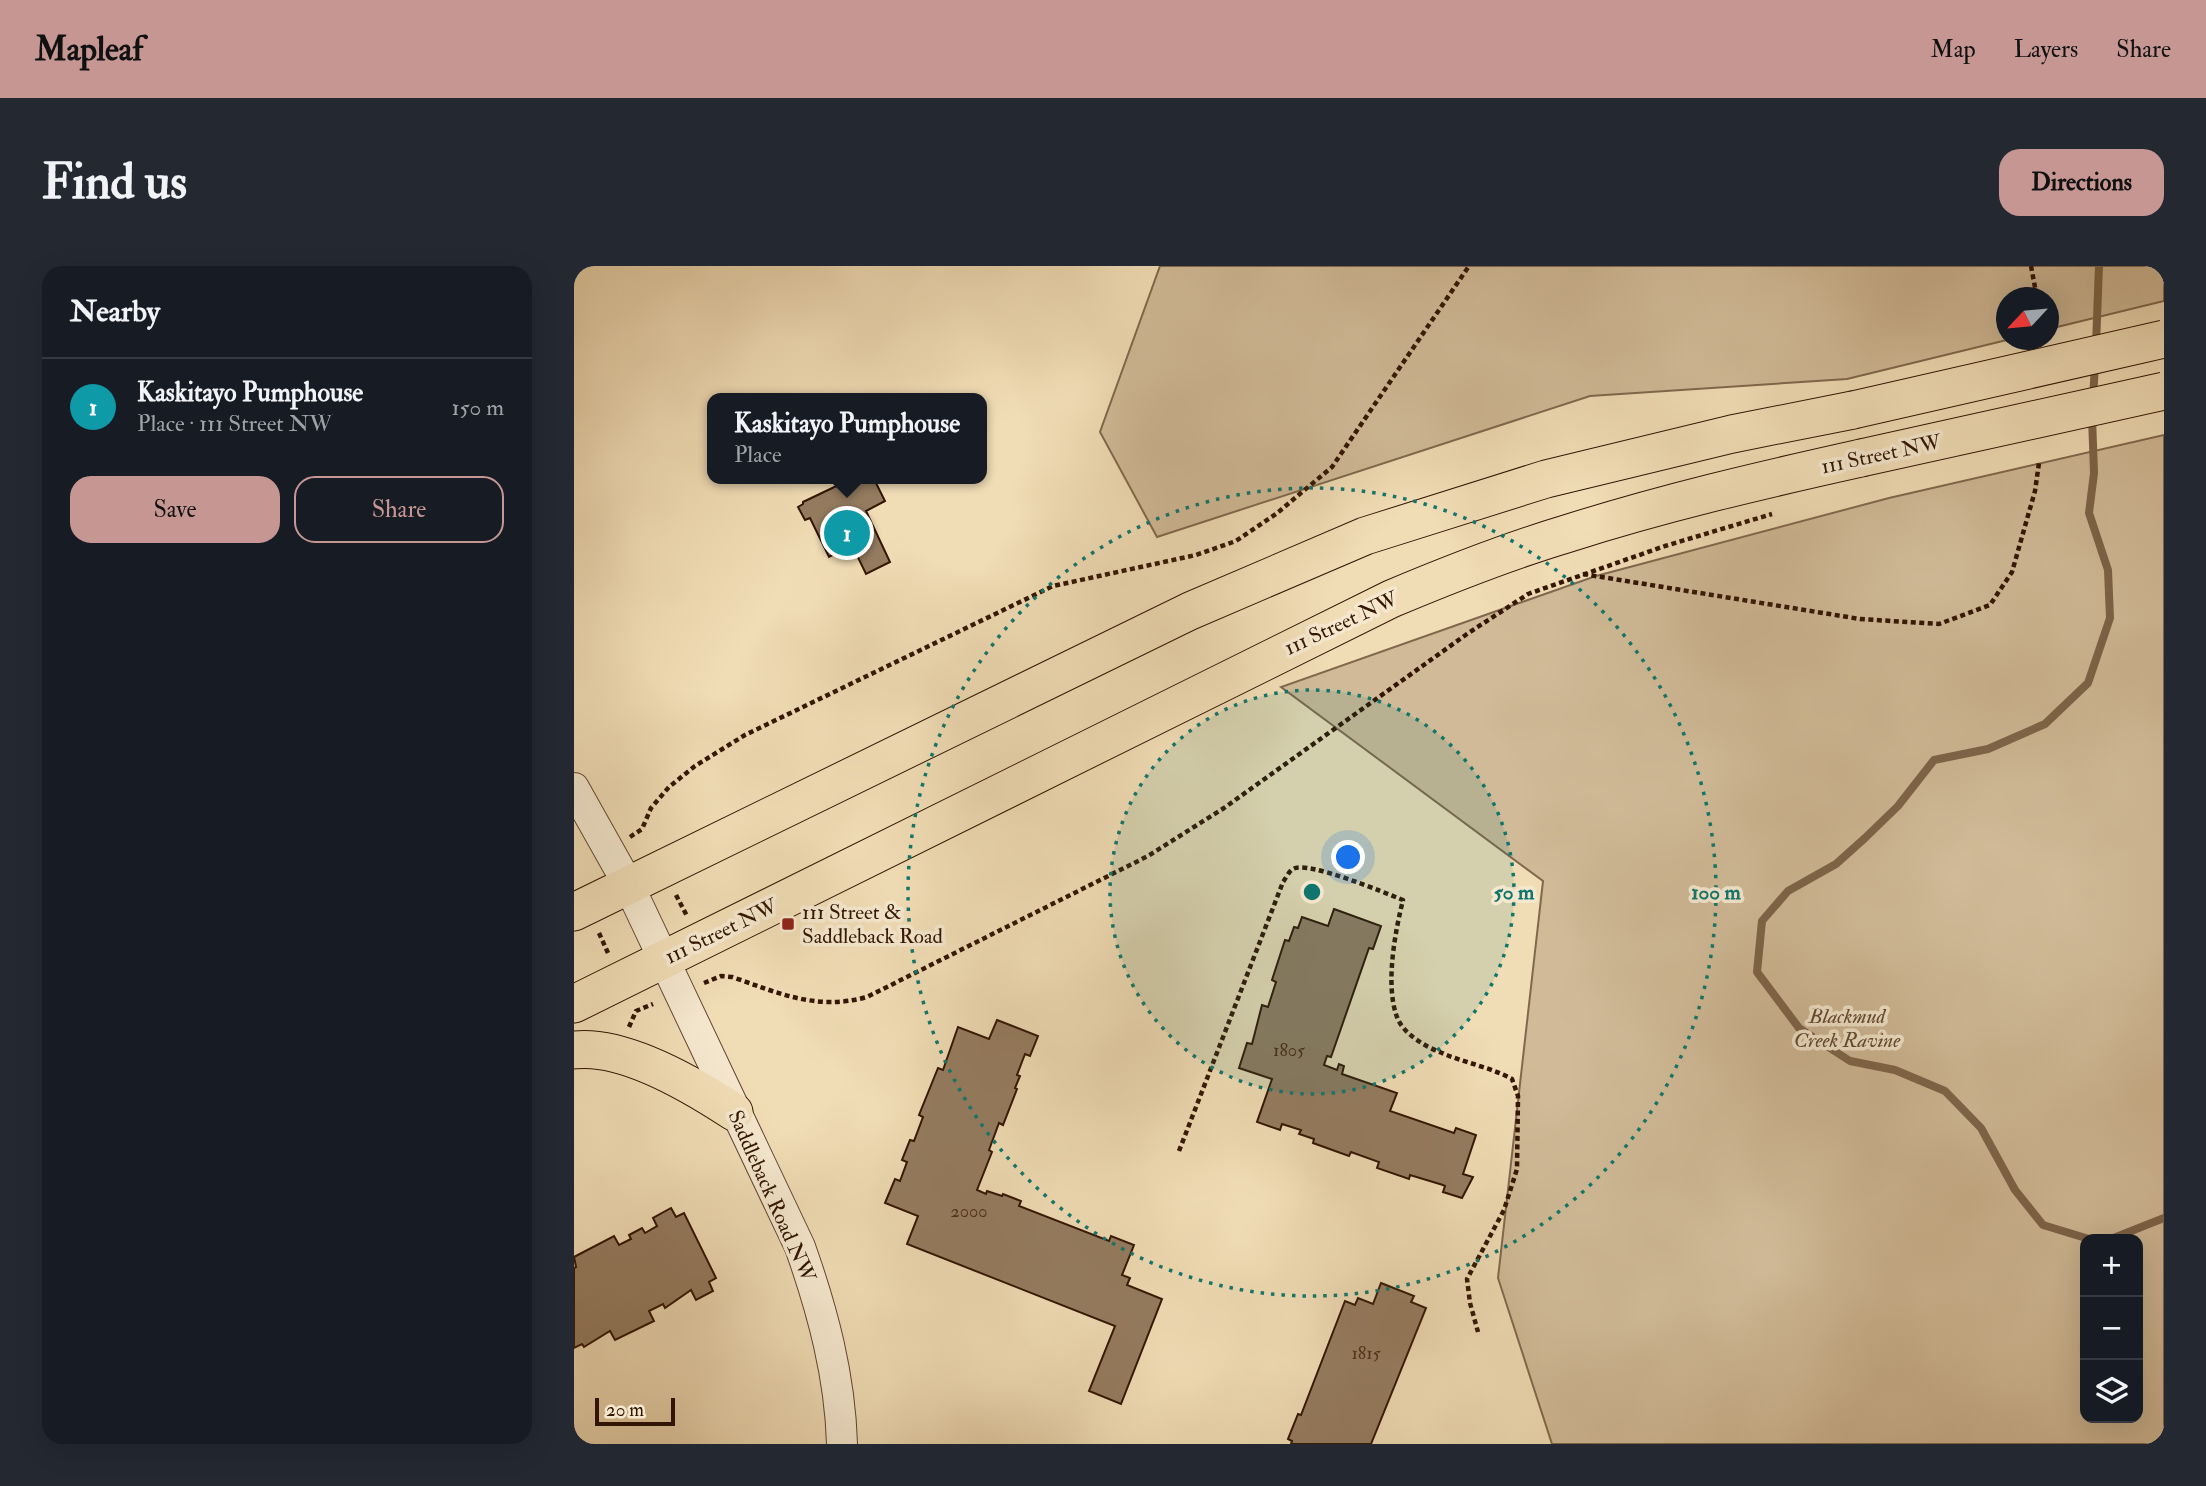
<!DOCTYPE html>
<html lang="en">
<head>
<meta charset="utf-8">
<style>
	:root { --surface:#171b24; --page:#242831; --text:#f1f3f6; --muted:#9ea1a6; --line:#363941; --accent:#c59692 }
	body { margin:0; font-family:"IM FELL Double Pica",serif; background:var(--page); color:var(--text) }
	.controls { position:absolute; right:21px; bottom:21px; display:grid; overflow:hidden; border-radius:14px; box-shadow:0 7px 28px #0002 }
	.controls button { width:63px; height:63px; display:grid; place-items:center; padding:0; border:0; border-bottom:2px solid var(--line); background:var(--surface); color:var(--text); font:35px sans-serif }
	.compass { position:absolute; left:1422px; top:21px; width:63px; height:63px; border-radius:50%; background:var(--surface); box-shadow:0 7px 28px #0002; rotate:244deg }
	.scale { position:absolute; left:21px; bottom:18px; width:80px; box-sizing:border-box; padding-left:7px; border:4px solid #321503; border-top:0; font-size:19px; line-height:24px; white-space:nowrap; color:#321503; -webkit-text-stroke:5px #f5e8cf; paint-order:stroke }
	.you { position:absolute; left:775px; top:592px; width:24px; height:24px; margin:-18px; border:5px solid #fff; border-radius:50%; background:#1a73e8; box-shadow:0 0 0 10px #1a73e833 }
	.badge { display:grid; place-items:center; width:46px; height:46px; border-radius:50%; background:var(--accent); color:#fff; font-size:23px; font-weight:700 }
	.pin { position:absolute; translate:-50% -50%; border:4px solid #fff; box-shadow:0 2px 7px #0006 }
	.popup { position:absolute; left:133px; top:127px; width:280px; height:91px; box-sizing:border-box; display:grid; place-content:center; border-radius:14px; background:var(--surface); filter:drop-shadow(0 2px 5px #0005); font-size:23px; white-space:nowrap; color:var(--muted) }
	.popup b { font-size:26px; color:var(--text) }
	.popup::after { content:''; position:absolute; left:50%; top:100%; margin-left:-14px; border:14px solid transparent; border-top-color:var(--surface) }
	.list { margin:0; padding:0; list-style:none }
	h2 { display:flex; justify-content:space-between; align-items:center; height:91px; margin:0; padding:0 28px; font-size:30px }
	h2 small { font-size:23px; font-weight:400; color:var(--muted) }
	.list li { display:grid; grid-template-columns:46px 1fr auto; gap:21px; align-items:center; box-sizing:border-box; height:98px; padding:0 28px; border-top:2px solid var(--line) }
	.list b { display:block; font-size:26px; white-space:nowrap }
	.list p { margin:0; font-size:23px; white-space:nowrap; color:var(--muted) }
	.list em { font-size:23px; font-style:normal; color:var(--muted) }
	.actions { display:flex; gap:14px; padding:21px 28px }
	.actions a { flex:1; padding:16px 0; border:2px solid var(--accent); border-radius:21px; text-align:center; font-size:24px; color:var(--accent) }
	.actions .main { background:var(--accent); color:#111 }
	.icon { flex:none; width:38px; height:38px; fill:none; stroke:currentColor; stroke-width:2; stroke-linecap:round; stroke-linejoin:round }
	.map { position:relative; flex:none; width:1590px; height:1178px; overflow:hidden; border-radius:21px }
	header { display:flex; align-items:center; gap:42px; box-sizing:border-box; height:98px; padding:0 35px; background:var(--accent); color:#111 }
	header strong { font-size:33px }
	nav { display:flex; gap:38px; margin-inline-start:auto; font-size:24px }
	.intro { display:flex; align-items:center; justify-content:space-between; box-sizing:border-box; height:168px; padding:0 42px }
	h1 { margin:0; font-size:49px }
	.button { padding:18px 32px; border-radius:21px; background:var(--accent); color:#111; font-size:24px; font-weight:700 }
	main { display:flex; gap:42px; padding:0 42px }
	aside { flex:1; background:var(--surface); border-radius:21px; box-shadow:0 7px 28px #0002 }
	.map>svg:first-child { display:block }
	.green { fill:#d0ba97; stroke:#81684d; stroke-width:2; fill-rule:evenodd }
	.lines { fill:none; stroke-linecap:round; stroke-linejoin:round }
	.stream { stroke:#7d6449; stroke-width:8 }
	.building { fill:#957c60; stroke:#321503; stroke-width:2 }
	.minor-casing { stroke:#624730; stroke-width:32 }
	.major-casing { stroke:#321503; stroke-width:39 }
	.path { stroke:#321503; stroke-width:4.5; stroke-dasharray:5 3.5; stroke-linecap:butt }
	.minor { stroke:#f5e8cf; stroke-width:30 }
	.major { stroke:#f0dcb5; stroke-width:37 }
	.major-bridge-casing { stroke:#321503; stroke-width:39; stroke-linecap:butt }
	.major-bridge { stroke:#f0dcb5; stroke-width:37 }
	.ring { fill:none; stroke:#0f766e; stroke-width:3.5; stroke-dasharray:3.5 7 }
	.poi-dot { fill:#8f2418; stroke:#f5e8cf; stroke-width:2.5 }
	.labels { text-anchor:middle; stroke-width:7; stroke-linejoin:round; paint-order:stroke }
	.number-label { font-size:18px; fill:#4b2f1a }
	.street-label { font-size:21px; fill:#321503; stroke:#f5e8cf }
	.poi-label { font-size:21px; fill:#321503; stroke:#f5e8cf; text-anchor:start }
	.park-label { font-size:21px; font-style:italic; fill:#61472f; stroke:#f5e8cf }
	.centre { fill:#0f766e; stroke:#f5e8cf; stroke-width:3.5 }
	.ring-label { font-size:21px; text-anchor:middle; font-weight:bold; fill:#0f766e; stroke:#f5e8cf; stroke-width:7; stroke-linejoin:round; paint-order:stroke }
</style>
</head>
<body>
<header>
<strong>Mapleaf</strong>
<nav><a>Map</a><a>Layers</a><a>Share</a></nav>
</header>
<div class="intro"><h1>Find us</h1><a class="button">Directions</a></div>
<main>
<aside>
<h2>Nearby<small></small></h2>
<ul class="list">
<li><span class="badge" style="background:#0f9aa8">1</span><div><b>Kaskitayo Pumphouse</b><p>Place · 111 Street NW</p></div><em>150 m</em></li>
</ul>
<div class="actions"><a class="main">Save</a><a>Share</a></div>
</aside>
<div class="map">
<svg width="1590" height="1178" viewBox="0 0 1590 1178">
	<rect width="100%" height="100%" fill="#f0dcb5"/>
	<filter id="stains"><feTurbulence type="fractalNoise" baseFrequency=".00286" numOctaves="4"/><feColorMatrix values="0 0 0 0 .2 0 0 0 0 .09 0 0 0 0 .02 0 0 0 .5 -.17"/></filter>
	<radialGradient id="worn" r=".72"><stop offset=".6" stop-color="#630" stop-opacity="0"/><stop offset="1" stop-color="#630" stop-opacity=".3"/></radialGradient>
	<!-- green -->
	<g class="green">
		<polygon points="586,0 1590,0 1590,35 1475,63 1475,32 1433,32 1433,74 1273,113 1016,130 583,271 526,166"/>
		<path d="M1590,169V1178H978L924,1012L969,615L707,421L1022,310L1315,232ZM1511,973H1564V1152H1511Z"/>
	</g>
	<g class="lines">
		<!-- stream -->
		<g class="stream">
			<polyline points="1522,79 1525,0"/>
			<polyline points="1519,132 1521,99"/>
			<polyline points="1515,973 1469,959 1441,924 1407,862 1371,825 1321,804 1276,795 1225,762 1183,706 1188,655 1214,625 1262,598 1291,572 1324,540 1360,494 1414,483 1471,458 1514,417 1536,352 1534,304 1515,247 1520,207 1518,151"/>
			<polyline points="1537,973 1590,952"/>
		</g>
	</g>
	<!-- building -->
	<g class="building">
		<polygon points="277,213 300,213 311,235 292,245 316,296 292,308 278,279 255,291 236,252 231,254 224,241 229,238 229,236"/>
		<polygon points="760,643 807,660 799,683 795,682 757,791 753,790 750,799 763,804 765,798 770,800 768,808 823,827 816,845 880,867 882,862 902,869 889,908 899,911 888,932 869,926 871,920 869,919 836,909 835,913 803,902 805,896 777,886 775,890 739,877 740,873 725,868 727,864 708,858 706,864 683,856 698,813 665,802 673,777 678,778 688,739 694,741 702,716 698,714 711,674 715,675 720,661 724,662 728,651 754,660"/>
		<polygon points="423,754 464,770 456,790 451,788 443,809 446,810 441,822 443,823 429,859 425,857 415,884 418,886 403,924 412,928 413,925 428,930 429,928 447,935 445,940 535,975 537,970 560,979 548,1009 556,1012 553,1019 588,1033 547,1138 515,1125 541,1060 333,978 344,950 311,937 321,913 326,915 333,896 328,894 336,874 340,875 349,851 345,849 364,802 369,804 384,761 415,773"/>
		<polygon points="97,942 102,951 110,947 142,1012 135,1016 139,1025 122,1034 117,1024 91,1042 89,1038 75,1045 80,1055 41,1074 36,1065 10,1081 8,1078 0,1082 0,1002 2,1001 0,991 40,970 45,979 57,973 55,969 68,962 71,967 83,960 79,952"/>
		<polygon points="807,1017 840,1030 837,1036 852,1042 797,1178 717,1178 718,1175 714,1173 724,1148 727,1149 771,1035 781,1039 784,1032 799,1038"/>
	</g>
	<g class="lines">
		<!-- minor casing -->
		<g class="minor-casing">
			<path id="minor" d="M0,522L55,620L226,981C249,1046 266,1110 268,1178"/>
		</g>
		<!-- major casing -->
		<g class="major-casing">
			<g id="major">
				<polyline points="0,646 616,345 791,270 972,213 1158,168 1279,144"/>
				<path d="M0,738L817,333C874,309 932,286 992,268C1089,237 1188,214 1287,192"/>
				<path d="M0,784C50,778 119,819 160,846"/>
			</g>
		</g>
		<!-- path -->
		<g class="path">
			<polyline points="1457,0 1463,32"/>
			<polyline points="1009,308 1286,353 1365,358 1416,339 1438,306 1461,225 1465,197"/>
			<polyline points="56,571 68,563 77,542 95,521 121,500 171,469 479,320 622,289 662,275 702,248 758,201 895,0"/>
			<polyline points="102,629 113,650"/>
			<polyline points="25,667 34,687"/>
			<path d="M130,717L147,710L158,711C205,727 242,745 293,731L574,590L650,542L893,368L954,328L1091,280L1198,248"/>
			<polyline points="55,761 62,745 79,738"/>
			<path d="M605,885L709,616C712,612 715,605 719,603C733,594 811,627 829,634C821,666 811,719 823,751C829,768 852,781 868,787C891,797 916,801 938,813L944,830L943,903L930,944L893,1013L896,1037L904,1066"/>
		</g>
		<!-- minor -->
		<use href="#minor" class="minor"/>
		<!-- major -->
		<use href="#major" class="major"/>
		<!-- major-bridge casing -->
		<g class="major-bridge-casing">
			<g id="major-bridge">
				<polyline points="1279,144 1590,73"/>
				<polyline points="1287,192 1590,125"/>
			</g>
		</g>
		<!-- major-bridge -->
		<use href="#major-bridge" class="major-bridge"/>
	</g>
	<!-- distance rings -->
	<circle cx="738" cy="626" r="202" fill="#0f766e" fill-opacity=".12"/>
	<g class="ring">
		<circle cx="738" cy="626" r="202"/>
		<circle cx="738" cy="626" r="404"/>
	</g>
	<!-- markers -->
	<rect class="poi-dot" x="207" y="651" width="14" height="14" rx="3.5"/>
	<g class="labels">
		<!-- number labels -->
		<g class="number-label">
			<text x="715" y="790">1805</text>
			<text x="395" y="951">2000</text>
			<text x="792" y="1093">1815</text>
		</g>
		<!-- street labels -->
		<g class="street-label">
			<text transform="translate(1307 188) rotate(-12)" y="7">111 Street NW</text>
			<text transform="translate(767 357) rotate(-25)" y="7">111 Street NW</text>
			<text transform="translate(147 665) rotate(-26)" y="7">111 Street NW</text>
			<text transform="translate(198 930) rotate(66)" y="7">Saddleback Road NW</text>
		</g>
		<!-- poi labels -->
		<g class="poi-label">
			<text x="228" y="653">111 Street &amp;<tspan x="228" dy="24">Saddleback Road</tspan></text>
		</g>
		<!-- park labels -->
		<g class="park-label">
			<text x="1273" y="757">Blackmud<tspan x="1273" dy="24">Creek Ravine</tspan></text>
		</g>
	</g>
	<circle cx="738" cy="626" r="10" class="centre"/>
	<g class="ring-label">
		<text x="940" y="633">50 m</text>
		<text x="1142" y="633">100 m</text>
	</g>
	<rect width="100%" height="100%" filter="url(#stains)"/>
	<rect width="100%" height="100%" fill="url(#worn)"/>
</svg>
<div class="controls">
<button>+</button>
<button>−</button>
<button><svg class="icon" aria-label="layers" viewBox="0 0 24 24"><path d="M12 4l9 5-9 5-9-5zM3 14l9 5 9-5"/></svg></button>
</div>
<svg class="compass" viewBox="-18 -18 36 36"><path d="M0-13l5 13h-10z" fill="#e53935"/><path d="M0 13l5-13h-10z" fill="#9ea1a6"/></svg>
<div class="scale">20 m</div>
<div class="you"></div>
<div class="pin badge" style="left:273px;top:267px;background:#0f9aa8">1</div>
<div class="popup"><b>Kaskitayo Pumphouse</b>Place</div>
</div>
</main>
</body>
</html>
